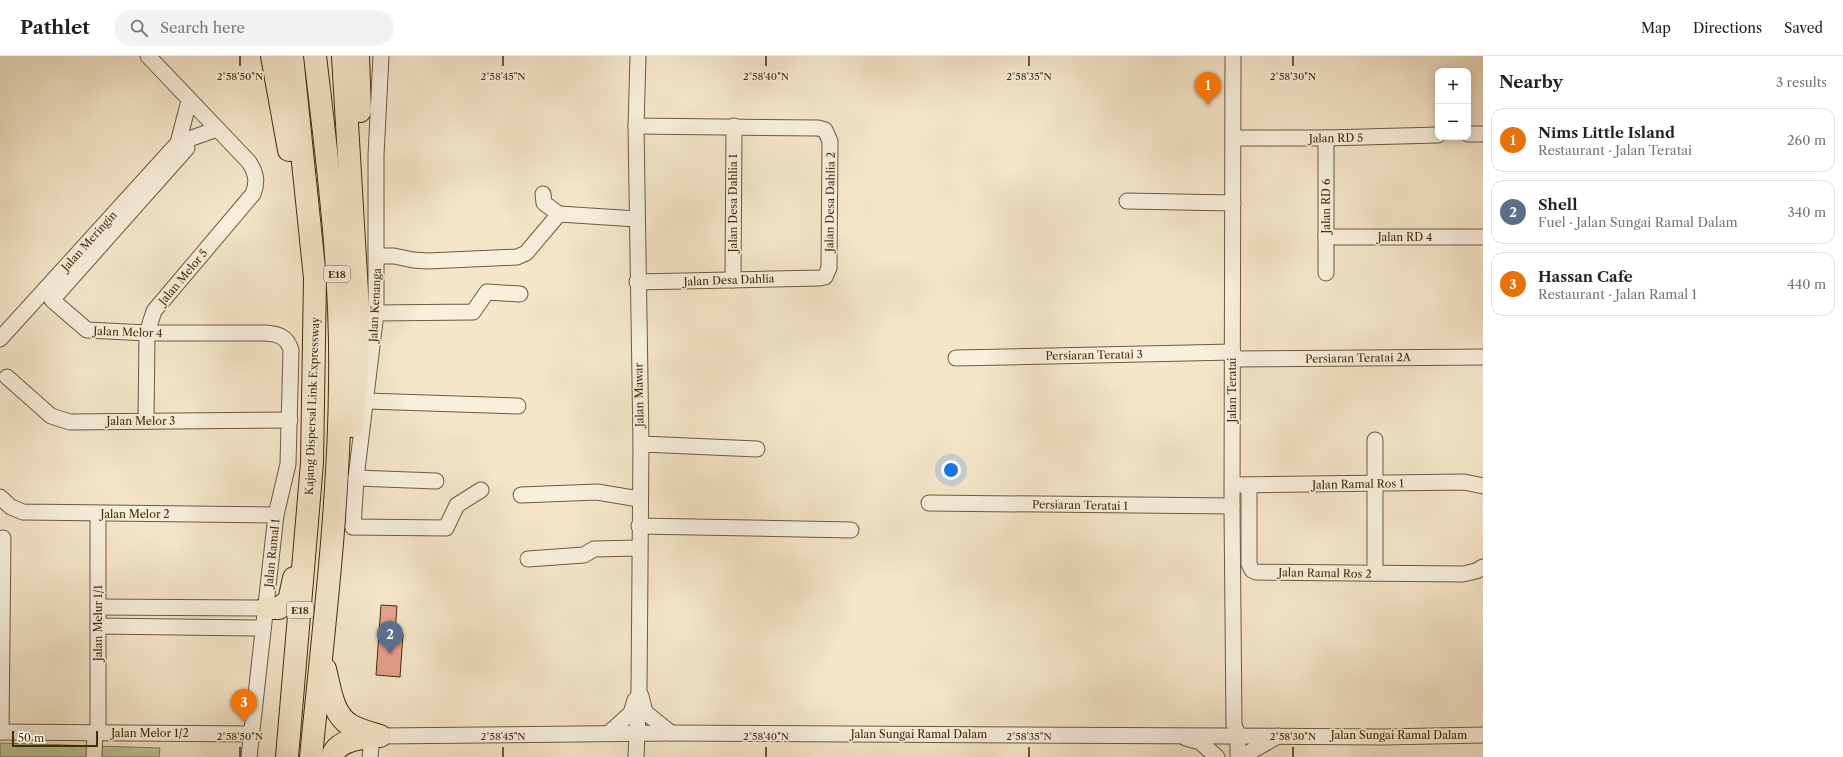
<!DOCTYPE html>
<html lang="en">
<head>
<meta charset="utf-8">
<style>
	:root { --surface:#fff; --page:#f2f2f2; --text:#222; --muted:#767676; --line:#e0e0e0; --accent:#8f2418 }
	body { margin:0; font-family:"Libre Caslon Text",serif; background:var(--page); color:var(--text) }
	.controls { position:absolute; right:12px; top:12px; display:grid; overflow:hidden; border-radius:8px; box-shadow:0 2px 10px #0003 }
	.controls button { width:36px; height:36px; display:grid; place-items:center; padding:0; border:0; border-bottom:1px solid var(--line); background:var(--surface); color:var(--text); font:20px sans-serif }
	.scale { position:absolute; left:12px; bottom:10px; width:86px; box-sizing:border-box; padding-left:4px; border:2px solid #422c0a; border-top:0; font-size:11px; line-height:14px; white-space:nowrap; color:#422c0a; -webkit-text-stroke:3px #f8efdd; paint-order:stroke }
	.you { position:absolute; left:951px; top:414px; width:14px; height:14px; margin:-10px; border:3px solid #fff; border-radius:50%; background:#1a73e8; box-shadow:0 0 0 6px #1a73e833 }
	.badge { display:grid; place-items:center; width:26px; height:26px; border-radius:50%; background:var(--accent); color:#fff; font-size:13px; font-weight:700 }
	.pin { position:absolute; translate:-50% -33px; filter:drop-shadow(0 1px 2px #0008) }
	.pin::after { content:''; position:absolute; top:21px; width:14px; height:12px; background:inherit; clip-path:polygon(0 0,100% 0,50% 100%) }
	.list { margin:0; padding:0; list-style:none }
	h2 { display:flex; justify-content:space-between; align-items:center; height:52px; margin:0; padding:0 16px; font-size:17px }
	h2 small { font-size:13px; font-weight:400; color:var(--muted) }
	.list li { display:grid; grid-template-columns:26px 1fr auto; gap:12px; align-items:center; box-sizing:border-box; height:64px; margin:0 8px 8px; padding:0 8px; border:1px solid var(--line); border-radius:12px }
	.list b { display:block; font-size:15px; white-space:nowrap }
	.list p { margin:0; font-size:13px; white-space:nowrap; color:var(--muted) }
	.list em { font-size:13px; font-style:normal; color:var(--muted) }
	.icon { flex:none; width:22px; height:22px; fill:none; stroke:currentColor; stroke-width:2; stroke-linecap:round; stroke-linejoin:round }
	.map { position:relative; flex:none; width:1483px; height:701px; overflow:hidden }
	header { display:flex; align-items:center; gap:24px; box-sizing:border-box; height:56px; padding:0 20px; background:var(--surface); border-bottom:1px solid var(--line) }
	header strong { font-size:19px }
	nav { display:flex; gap:22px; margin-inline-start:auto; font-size:14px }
	.search { width:280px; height:36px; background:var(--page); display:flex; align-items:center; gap:10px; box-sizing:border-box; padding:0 14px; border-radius:22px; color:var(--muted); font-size:15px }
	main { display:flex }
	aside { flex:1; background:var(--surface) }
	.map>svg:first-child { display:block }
	.green { fill:#bac698; stroke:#7e7951 }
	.building { fill:#e8a08c; stroke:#422c0a }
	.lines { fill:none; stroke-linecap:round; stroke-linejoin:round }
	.minor-casing { stroke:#6f5a3a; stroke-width:17 }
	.highway-casing { stroke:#422c0a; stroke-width:24 }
	.minor { stroke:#f8efdd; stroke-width:15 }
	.highway { stroke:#f5e6ca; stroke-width:22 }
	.ticks { fill:none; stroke:#422c0a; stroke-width:1.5 }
	.labels { text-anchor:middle; stroke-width:3.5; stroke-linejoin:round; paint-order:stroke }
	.shield { fill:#f8efdd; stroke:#796649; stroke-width:1 }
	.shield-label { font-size:10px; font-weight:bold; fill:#422c0a }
	.street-label { font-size:11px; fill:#422c0a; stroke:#f8efdd }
	.ticks-label { font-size:10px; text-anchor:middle; fill:#422c0a; stroke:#f8efdd; stroke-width:3.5; stroke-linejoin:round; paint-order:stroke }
</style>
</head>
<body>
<header>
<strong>Pathlet</strong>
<div class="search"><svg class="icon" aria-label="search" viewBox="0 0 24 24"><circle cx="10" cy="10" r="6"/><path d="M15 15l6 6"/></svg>Search here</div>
<nav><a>Map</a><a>Directions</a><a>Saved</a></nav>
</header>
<main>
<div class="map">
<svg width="1483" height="701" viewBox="0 0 1483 701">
	<rect width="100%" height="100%" fill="#f5e6ca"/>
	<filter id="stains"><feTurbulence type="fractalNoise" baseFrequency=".005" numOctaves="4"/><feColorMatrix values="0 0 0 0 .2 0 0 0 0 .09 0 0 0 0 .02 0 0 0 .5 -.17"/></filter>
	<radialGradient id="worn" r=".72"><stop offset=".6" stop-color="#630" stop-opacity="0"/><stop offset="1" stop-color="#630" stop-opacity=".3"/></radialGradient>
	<!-- green -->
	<polygon class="green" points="0,687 160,692 159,701 0,701"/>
	<!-- building -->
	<polygon class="building" points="381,549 397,550 395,577 403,578 400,621 376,619"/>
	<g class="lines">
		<!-- minor casing -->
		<g class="minor-casing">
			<g id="minor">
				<polyline points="1233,0 1232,450 1234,669 1238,679 1238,701"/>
				<polyline points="636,70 818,72 825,74 830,85 829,212 825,221 820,222 637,226"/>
				<polyline points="1468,78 1483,78"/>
				<polyline points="1234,82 1326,82 1438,79"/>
				<polyline points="1326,82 1326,217"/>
				<polyline points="178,87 217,73"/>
				<path d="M187,92L52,244L87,274L147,277H266C279,278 287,281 291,294L288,408L276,459L249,701"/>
				<polyline points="543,138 544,147 559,158 637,163"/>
				<polyline points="1127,145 1233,147"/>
				<polyline points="1326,181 1483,181"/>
				<polyline points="377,200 394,200 413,204 428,205 517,201 526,197 559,158"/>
				<polyline points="733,224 734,70"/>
				<polyline points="376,257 473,256 487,236 520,238"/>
				<polyline points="0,283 178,87 189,45"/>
				<polyline points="956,302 1233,296"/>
				<polyline points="1233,303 1483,301"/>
				<polyline points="7,321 51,360 70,366 290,364"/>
				<polyline points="366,345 518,350"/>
				<path d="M146,365L147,277L154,255L253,138C258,126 256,117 249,106L148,0"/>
				<polyline points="1375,384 1375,517"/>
				<polyline points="641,388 757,393"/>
				<polyline points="356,422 436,425"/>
				<polyline points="1239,429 1464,426 1483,430"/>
				<polyline points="1249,429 1249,508 1252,514 1256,516 1463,518 1476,515 1483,511"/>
				<polyline points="521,439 597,436 639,443"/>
				<polyline points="0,441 11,451 23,456 276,459"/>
				<polyline points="929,447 1232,450"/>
				<polyline points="639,470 851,474"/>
				<polyline points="353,471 356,422 376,257 376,99 381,0"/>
				<polyline points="353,471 446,472 457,449 481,434"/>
				<polyline points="528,503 584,499 594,493 639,492"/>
				<polyline points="98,551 266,552"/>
				<polyline points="98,570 263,572"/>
				<polyline points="641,640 645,656 671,677"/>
				<polyline points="0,676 252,678"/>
				<polyline points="1,676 3,482"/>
				<polyline points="98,677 98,458"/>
				<polyline points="609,677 631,657 635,644"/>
				<polyline points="380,680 671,677 1384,681 1483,679"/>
				<polyline points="1186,682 1200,686 1217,701"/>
				<polyline points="94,701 95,676"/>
				<polyline points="370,701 372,681"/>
				<polyline points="636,701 639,633 641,388 636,70 638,0"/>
				<polyline points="1245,701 1250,696 1278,680"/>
			</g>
		</g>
		<!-- highway casing -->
		<g class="highway-casing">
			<g id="highway">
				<polyline points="272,0 289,94"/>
				<polyline points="343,0 358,253 357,316 352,370"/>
				<polyline points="358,0 360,55"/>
				<polyline points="266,552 279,552 289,545 294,522"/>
				<path d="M325,613C330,632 332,658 350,669C358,674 370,677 380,680"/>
				<polyline points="287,701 312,407 315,222 292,0"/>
				<path d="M311,701C323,577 339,452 340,328C342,218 328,109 315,0"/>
				<path d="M332,701C337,683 363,682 378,680"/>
			</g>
		</g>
		<!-- minor -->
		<use href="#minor" class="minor"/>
		<!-- highway -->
		<use href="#highway" class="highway"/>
	</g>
	<!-- ticks -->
	<path class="ticks" d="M240,0V10M503,0V10M766,0V10M1029,0V10M1293,0V10M240,691V701M503,691V701M766,691V701M1029,691V701M1293,691V701"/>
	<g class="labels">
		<!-- shield labels -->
		<g class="shield">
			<rect x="324" y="210" width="26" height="16" rx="3"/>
			<rect x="287" y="546" width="26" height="16" rx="3"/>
		</g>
		<g class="shield-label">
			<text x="337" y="222">E18</text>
			<text x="300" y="558">E18</text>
		</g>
		<!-- street labels -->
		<g class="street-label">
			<text transform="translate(1336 82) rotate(-1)" y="4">Jalan RD 5</text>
			<text transform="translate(830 146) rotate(-89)" y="4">Jalan Desa Dahlia 2</text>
			<text transform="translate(733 147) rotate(-90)" y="4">Jalan Desa Dahlia 1</text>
			<text transform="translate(1326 150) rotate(-90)" y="4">Jalan RD 6</text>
			<text x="1405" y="185">Jalan RD 4</text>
			<text transform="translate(89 185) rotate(-48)" y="4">Jalan Meringin</text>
			<text transform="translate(183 221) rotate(-50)" y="4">Jalan Melor 5</text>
			<text transform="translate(729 224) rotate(-2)" y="4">Jalan Desa Dahlia</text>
			<text transform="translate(375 249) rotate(-87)" y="4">Jalan Kenanga</text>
			<text transform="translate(128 276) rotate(2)" y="4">Jalan Melor 4</text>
			<text transform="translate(1094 299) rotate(-1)" y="4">Persiaran Teratai 3</text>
			<text transform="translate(1358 302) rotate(-1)" y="4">Persiaran Teratai 2A</text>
			<text transform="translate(1232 334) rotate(-90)" y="4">Jalan Teratai</text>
			<text transform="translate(639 339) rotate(-91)" y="4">Jalan Mawar</text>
			<text transform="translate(312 350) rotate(-88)" y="4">Kajang Dispersal Link Expressway</text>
			<text x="141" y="369">Jalan Melor 3</text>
			<text transform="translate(1358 428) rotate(-1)" y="4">Jalan Ramal Ros 1</text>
			<text transform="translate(1080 449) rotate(1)" y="4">Persiaran Teratai 1</text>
			<text x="135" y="462">Jalan Melor 2</text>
			<text transform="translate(272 497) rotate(-84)" y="4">Jalan Ramal 1</text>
			<text transform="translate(1325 517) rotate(1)" y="4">Jalan Ramal Ros 2</text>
			<text transform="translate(98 567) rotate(-90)" y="4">Jalan Melur 1/1</text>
			<text x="150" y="681">Jalan Melor 1/2</text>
			<text x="919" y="682">Jalan Sungai Ramal Dalam</text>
			<text x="1399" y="683">Jalan Sungai Ramal Dalam</text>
		</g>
	</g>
	<g class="ticks-label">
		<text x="240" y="24">2°58'50"N</text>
		<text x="503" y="24">2°58'45"N</text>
		<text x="766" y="24">2°58'40"N</text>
		<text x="1029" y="24">2°58'35"N</text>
		<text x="1293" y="24">2°58'30"N</text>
		<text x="240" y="684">2°58'50"N</text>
		<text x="503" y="684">2°58'45"N</text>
		<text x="766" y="684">2°58'40"N</text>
		<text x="1029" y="684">2°58'35"N</text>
		<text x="1293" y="684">2°58'30"N</text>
	</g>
	<rect width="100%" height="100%" filter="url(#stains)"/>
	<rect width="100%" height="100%" fill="url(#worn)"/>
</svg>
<div class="controls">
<button>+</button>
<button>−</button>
</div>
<div class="scale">50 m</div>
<div class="you"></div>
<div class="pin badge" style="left:1208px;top:49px;background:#e8710a">1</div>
<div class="pin badge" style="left:390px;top:598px;background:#5c6f8a">2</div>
<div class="pin badge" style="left:244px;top:666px;background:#e8710a">3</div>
</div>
<aside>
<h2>Nearby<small>3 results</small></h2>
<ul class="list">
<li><span class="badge" style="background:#e8710a">1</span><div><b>Nims Little Island</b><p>Restaurant · Jalan Teratai</p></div><em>260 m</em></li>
<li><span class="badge" style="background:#5c6f8a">2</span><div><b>Shell</b><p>Fuel · Jalan Sungai Ramal Dalam</p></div><em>340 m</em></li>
<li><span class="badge" style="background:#e8710a">3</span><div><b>Hassan Cafe</b><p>Restaurant · Jalan Ramal 1</p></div><em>440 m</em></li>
</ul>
</aside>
</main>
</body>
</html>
